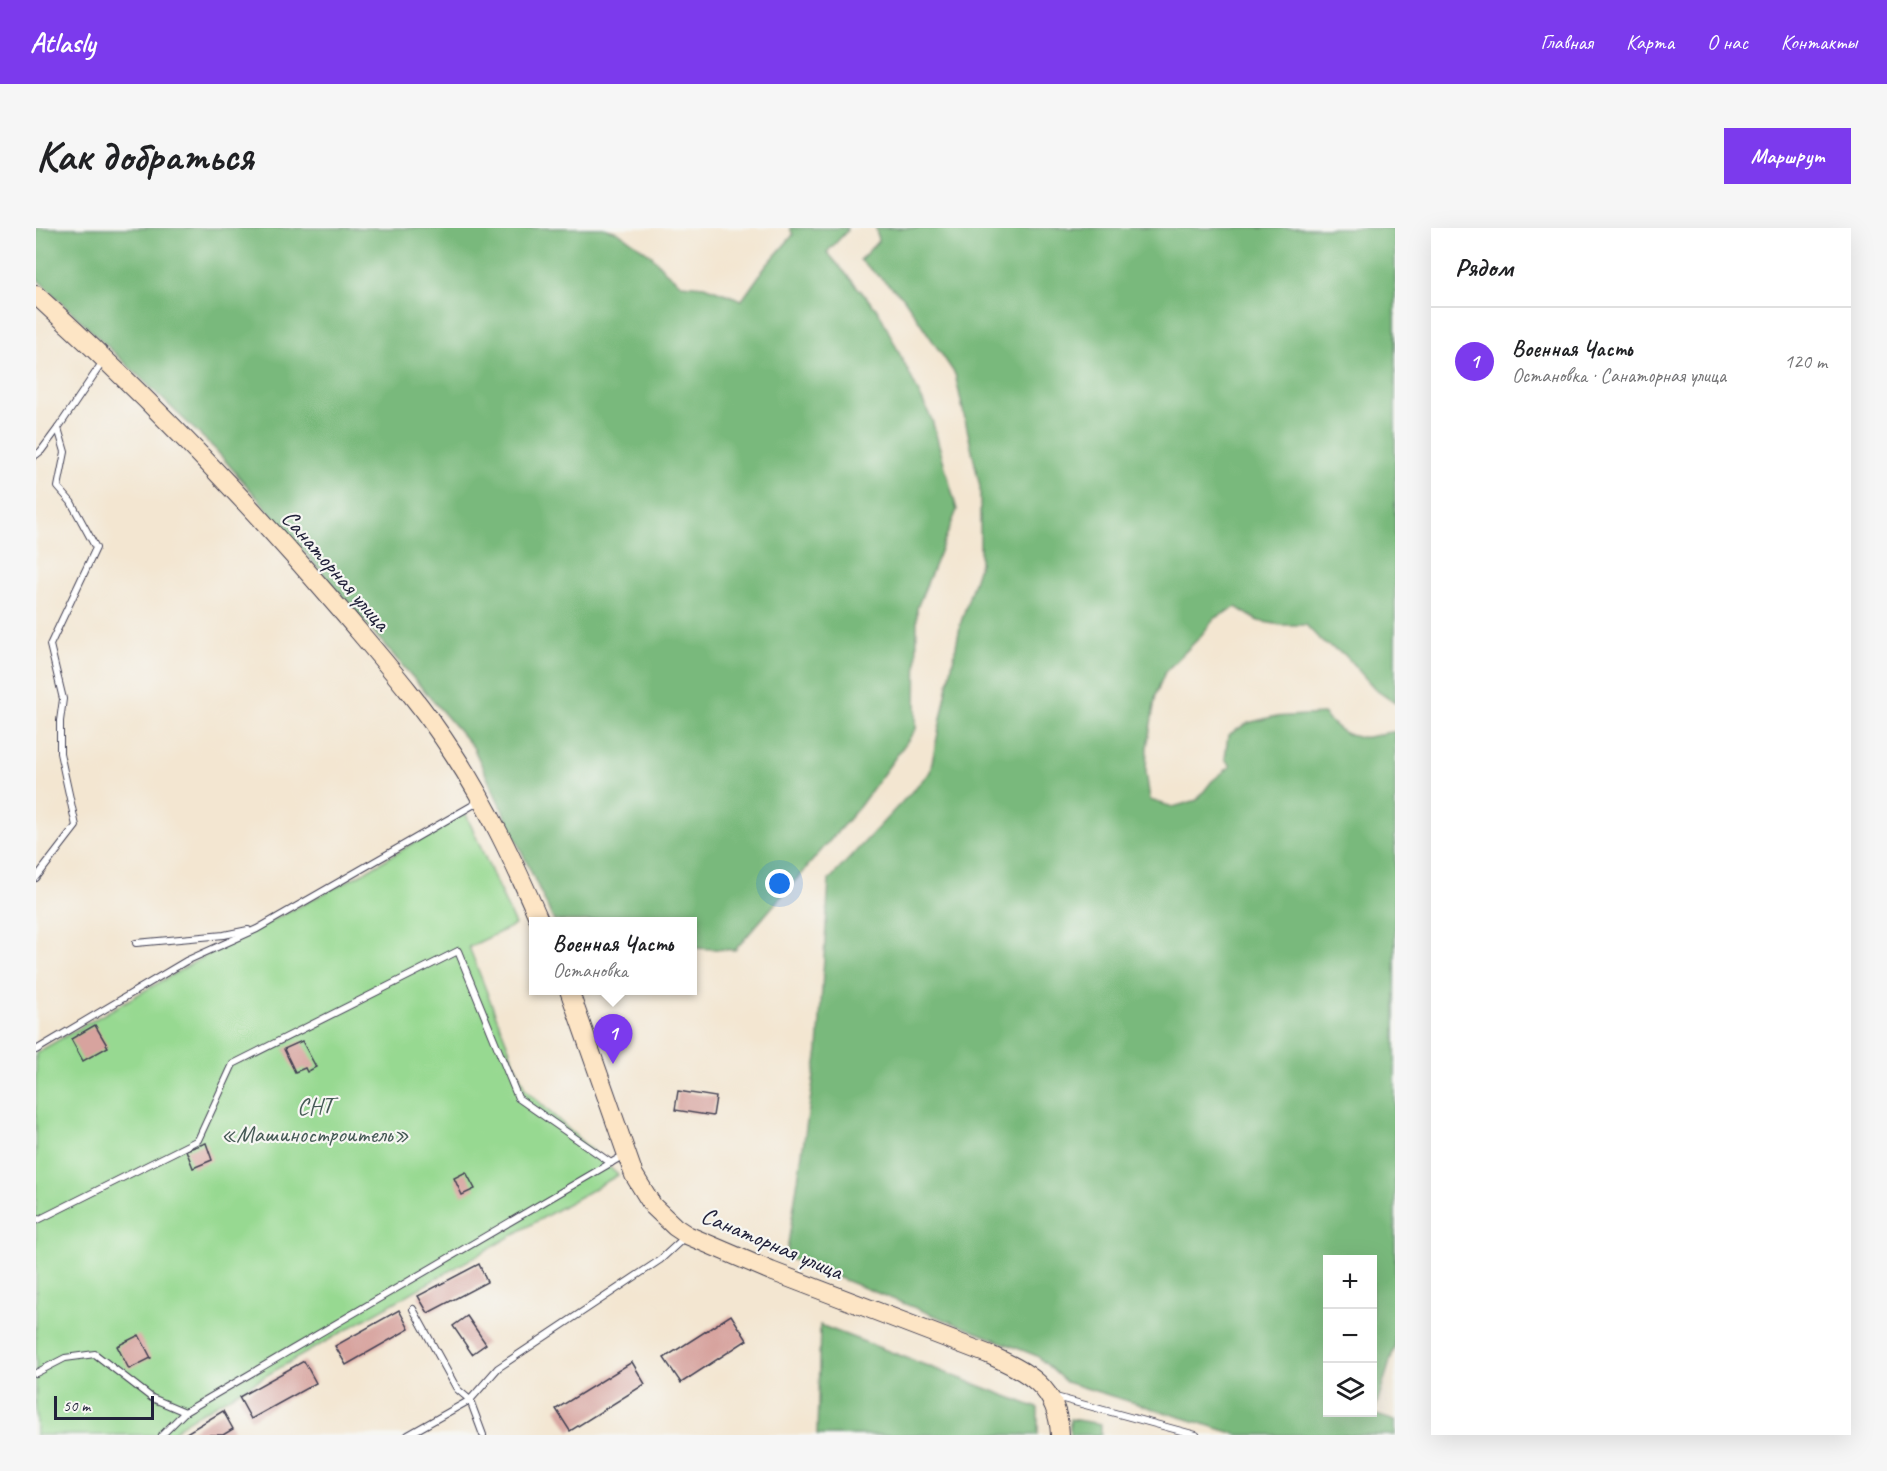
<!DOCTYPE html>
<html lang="ru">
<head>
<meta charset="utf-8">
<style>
	:root { --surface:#fff; --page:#f6f6f6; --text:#202124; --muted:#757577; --line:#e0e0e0; --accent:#7c3aed }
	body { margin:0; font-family:Caveat,sans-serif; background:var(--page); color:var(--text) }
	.controls { position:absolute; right:18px; bottom:18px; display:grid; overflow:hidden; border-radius:0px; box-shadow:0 6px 24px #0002 }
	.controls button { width:54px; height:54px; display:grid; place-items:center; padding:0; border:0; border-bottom:2px solid var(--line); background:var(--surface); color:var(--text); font:30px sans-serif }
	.scale { position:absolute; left:18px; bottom:15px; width:100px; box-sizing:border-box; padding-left:6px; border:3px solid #22223b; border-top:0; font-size:16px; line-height:21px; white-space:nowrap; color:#22223b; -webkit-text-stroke:4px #f6f6f2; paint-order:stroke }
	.you { position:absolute; left:744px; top:656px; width:21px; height:21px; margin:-15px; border:4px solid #fff; border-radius:50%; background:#1a73e8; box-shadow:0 0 0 9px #1a73e833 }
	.badge { display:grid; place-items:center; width:39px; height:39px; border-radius:50%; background:var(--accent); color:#fff; font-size:20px; font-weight:700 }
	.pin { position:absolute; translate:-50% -50px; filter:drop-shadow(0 2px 3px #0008) }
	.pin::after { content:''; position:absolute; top:32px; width:21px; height:18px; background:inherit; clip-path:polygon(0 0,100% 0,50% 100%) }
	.popup { position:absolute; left:493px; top:689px; width:168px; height:78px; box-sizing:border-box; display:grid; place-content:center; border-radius:0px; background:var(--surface); filter:drop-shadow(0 2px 4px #0005); font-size:20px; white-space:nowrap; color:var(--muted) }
	.popup b { font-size:22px; color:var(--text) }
	.popup::after { content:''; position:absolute; left:50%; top:100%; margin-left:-12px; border:12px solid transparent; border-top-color:var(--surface) }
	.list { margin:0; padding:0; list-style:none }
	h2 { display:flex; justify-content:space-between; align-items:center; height:78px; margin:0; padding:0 24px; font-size:26px }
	h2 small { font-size:20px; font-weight:400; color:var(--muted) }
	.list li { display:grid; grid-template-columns:39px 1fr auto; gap:18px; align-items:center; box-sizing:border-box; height:108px; padding:0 24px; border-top:2px solid var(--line) }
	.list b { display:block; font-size:22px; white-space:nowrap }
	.list p { margin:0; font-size:20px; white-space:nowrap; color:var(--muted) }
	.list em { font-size:20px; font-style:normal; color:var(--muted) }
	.icon { flex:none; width:33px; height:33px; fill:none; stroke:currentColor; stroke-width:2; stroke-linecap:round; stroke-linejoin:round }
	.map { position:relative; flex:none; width:1359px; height:1207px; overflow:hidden; border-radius:0px }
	header { display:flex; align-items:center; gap:36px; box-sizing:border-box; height:84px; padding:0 30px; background:var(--accent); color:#fff }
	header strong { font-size:28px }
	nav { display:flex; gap:33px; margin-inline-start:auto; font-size:21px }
	.intro { display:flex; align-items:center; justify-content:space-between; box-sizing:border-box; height:144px; padding:0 36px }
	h1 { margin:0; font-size:42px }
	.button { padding:15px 27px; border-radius:0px; background:var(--accent); color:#fff; font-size:21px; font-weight:700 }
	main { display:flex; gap:36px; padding:0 36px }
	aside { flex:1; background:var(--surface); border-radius:0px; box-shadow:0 6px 24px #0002 }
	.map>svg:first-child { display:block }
	.green { fill:#97d991; stroke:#5c7e66; stroke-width:1.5 }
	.forest { fill:#79b97b; stroke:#4e6e5b; stroke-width:1.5; fill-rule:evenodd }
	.building { fill:#d7a39e }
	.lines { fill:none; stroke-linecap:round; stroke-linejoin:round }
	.lane-casing { stroke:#413f52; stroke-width:8 }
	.secondary-casing { stroke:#413f52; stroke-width:20 }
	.lane { stroke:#fff; stroke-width:6 }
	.secondary { stroke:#fde5c5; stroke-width:18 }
	.labels { text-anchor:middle; stroke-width:4.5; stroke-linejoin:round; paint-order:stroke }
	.street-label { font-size:24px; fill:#22223b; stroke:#f6f6f2 }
	.park-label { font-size:24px; fill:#455955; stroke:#f6f6f2 }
</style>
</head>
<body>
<header>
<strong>Atlasly</strong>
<nav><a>Главная</a><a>Карта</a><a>О нас</a><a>Контакты</a></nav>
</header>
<div class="intro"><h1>Как добраться</h1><a class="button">Маршрут</a></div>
<main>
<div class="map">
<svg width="1359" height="1207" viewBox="0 0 1359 1207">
	<rect width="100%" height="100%" fill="#f6f6f2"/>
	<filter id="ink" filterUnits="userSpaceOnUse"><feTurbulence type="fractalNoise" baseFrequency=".0167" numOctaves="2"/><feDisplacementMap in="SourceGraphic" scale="12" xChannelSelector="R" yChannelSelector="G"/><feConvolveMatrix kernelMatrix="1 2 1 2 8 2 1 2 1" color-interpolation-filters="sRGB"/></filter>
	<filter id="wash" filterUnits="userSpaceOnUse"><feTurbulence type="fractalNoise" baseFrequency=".008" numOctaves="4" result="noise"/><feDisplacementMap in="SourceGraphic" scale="24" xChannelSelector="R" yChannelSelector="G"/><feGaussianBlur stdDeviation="1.35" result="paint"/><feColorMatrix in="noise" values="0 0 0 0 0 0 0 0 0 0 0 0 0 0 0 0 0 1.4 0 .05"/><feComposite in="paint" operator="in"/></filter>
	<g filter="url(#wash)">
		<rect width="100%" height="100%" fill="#f3e6d1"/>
		<!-- green -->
		<polygon class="green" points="429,584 479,697 433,719 489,861 582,947 152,1192 134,1207 0,1207 0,825 183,720 327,645"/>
		<!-- forest -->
		<g class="forest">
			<polygon points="0,0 567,0 582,4 615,27 629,43 645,56 668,58 706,72 730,38 757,7 754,0 811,0 811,3 791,24 843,84 896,192 921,282 881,380 880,501 824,578 699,722 657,720 656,694 518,693 437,519 179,221 0,50"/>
			<path d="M840,0H1359V475L1340,462L1308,426L1287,415L1270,397H1245L1222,393L1200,379L1179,390L1163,410L1129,444L1120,466L1111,519L1110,543L1114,572L1137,579L1161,572L1176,553L1195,538L1189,531L1192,507L1212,495L1236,489L1287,486C1299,499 1311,511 1331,509C1341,508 1349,503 1359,504V1117L1338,1186L1359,1193V1207H1203L1030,1154L1001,1128L750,1029L782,822L793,652L894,544L925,394L944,335V259L919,146L867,69L824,32L842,13ZM1292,1032H1336V1184H1292Z"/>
			<polygon points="784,1097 1002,1180 1002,1207 781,1207"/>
			<polygon points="1034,1191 1065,1196 1065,1207 1034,1207"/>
		</g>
		<g id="blocks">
			<!-- building -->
			<g class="building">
				<polygon points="59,797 72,819 47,833 35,811"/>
				<polygon points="266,813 280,839 271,844 269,840 259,844 248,821"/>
				<polygon points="642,863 680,869 677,888 639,882"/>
				<polygon points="170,915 176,932 157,940 150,922"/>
				<polygon points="430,944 439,961 426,967 418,950"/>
				<polygon points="443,1036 451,1054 392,1085 382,1068"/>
				<polygon points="363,1082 373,1101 310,1137 299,1118"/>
				<polygon points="695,1087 711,1112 645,1155 628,1130"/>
				<polygon points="431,1088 450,1116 436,1126 417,1098"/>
				<polygon points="103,1107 115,1130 93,1141 81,1118"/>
				<polygon points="268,1133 280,1155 215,1191 203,1169"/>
				<polygon points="596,1134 609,1156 534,1203 520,1181"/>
				<polygon points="187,1183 197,1201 187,1207 147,1207"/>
			</g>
		</g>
	</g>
	<g filter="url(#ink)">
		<use href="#blocks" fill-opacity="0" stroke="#413f52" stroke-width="1.5"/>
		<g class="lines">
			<!-- lane casing -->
			<g class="lane-casing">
				<g id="lane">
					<polyline points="0,227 5,223 22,200"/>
					<polyline points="0,650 40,598 24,525 24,493 27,471 14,417 60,320 35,274 22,259 29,224 22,200 68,132"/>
					<polyline points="100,715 188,707 212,702"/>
					<polyline points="0,822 150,733 221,701 444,573"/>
					<polyline points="0,993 162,912 197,836 422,723 482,870 575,935"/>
					<polyline points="377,1081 421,1161 434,1172 447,1207"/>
					<polyline points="0,1145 29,1130 59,1126 116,1170 149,1184 590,926"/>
					<polyline points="1016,1168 1160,1207"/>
					<polyline points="126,1207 149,1184"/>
					<polyline points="372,1207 434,1172 462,1140 624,1032 650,1008"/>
				</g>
			</g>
			<!-- secondary casing -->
			<g class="secondary-casing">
				<g id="secondary">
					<path d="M0,67C110,167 212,273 308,386C346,431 385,475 417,525C452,578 479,636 504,694"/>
					<path d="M533,762L598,947L617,978L639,999L651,1007L735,1043L952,1126C991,1144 1022,1158 1024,1207"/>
				</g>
			</g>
			<!-- lane -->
			<use href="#lane" class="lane"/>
			<!-- secondary -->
			<use href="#secondary" class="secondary"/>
		</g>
	</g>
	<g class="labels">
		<!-- street labels -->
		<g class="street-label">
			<text transform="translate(300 342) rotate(49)" y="8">Санаторная улица</text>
			<text transform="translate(736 1015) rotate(23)" y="8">Санаторная улица</text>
		</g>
		<!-- park labels -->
		<g class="park-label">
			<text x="279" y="886">СНТ<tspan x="279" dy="28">«Машиностроитель»</tspan></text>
		</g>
	</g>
</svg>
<div class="controls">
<button>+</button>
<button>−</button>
<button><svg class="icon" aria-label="layers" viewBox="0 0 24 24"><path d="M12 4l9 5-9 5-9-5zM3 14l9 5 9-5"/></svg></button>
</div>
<div class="scale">50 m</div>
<div class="you"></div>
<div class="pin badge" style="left:577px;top:836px">1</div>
<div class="popup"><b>Военная Часть</b>Остановка</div>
</div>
<aside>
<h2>Рядом<small></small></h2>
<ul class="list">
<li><span class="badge">1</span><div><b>Военная Часть</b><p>Остановка · Санаторная улица</p></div><em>120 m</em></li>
</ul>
</aside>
</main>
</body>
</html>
